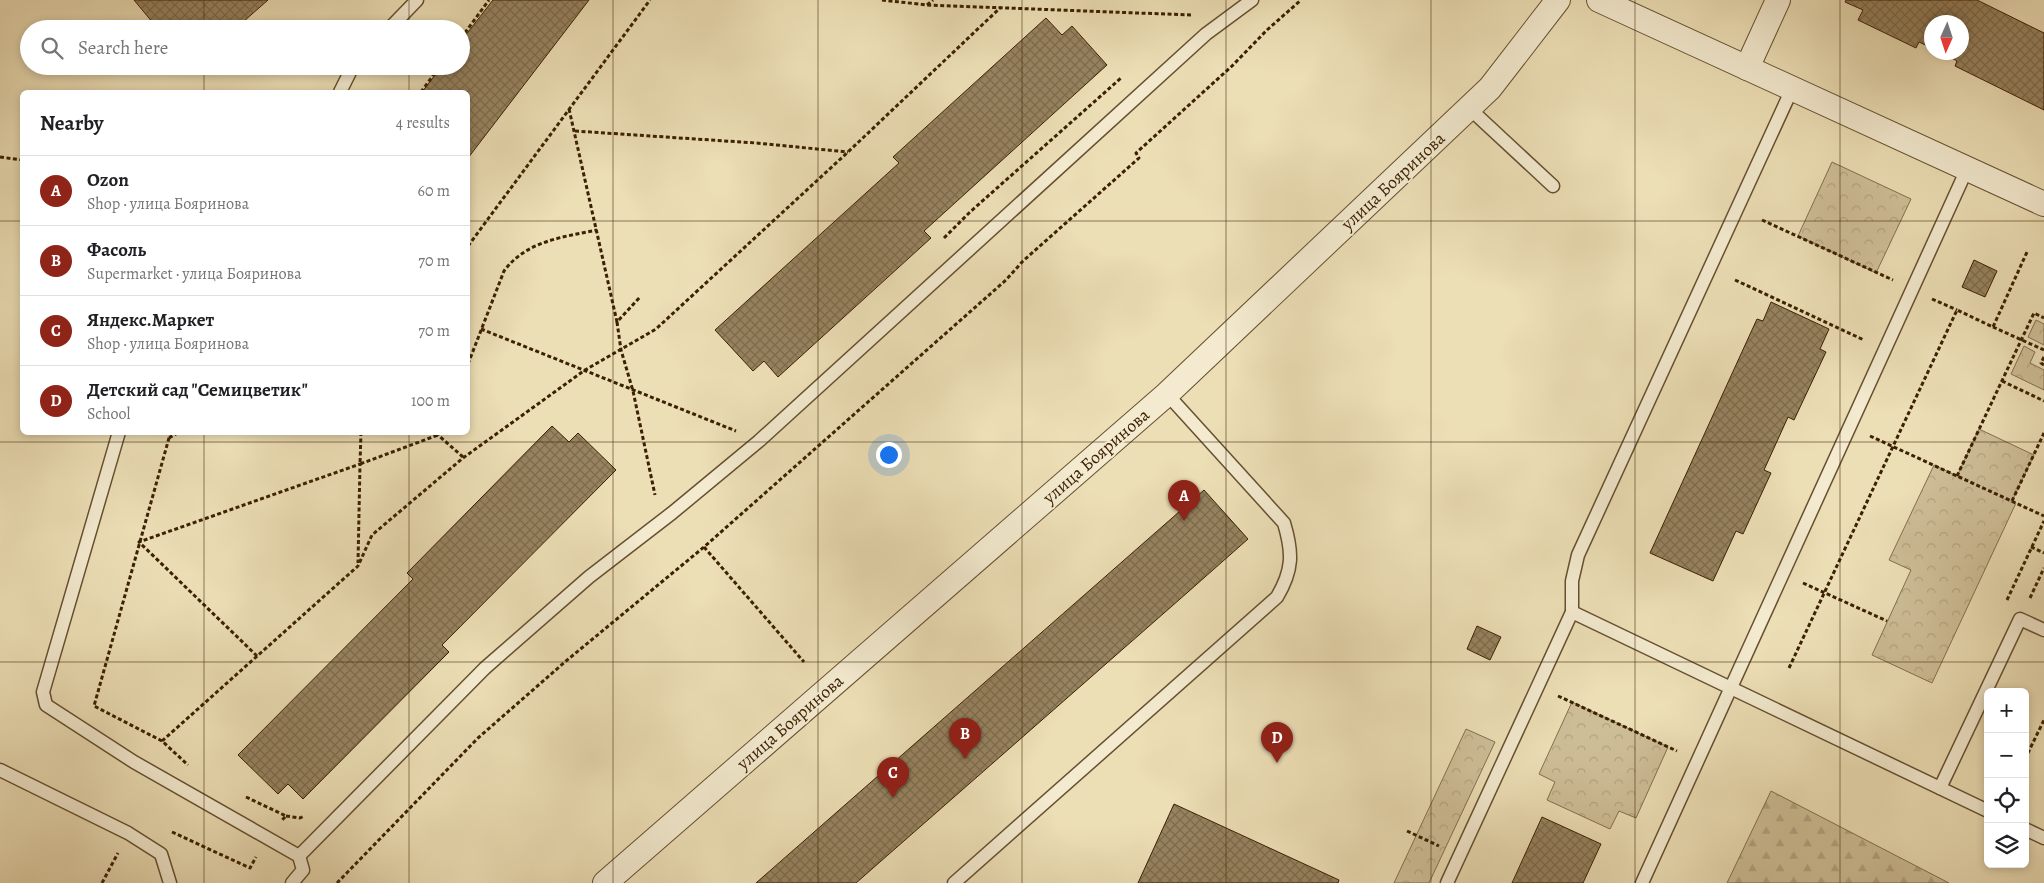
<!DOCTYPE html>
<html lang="en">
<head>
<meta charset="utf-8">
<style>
	:root { --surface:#fff; --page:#f2f2f2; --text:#202124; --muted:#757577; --line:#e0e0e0; --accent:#8f2418 }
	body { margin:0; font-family:Alegreya,serif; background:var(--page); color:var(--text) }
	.controls { position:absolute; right:15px; bottom:15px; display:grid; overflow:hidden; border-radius:8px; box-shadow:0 2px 8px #0003 }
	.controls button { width:45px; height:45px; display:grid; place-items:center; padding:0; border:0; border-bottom:1px solid var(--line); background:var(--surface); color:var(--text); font:25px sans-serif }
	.compass { position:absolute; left:1924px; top:15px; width:45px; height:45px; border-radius:50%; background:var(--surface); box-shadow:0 2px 8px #0003; rotate:183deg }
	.you { position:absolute; left:888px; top:454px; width:18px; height:18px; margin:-12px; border:4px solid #fff; border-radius:50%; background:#1a73e8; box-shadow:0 0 0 8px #1a73e833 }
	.badge { display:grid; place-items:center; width:32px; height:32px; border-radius:50%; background:var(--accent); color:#fff; font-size:16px; font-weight:700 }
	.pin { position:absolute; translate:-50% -41px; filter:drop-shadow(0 1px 2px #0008) }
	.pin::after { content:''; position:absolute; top:26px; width:18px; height:15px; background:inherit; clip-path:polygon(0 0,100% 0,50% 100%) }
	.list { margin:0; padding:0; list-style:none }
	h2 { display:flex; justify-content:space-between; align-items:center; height:65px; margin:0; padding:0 20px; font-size:21px }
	h2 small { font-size:16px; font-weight:400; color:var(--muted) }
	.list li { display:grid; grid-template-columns:32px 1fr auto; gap:15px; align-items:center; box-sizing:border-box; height:70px; padding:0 20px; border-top:1px solid var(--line) }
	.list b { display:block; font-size:19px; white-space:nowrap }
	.list p { margin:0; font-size:16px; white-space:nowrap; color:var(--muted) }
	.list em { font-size:16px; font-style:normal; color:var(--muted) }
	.icon { flex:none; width:28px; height:28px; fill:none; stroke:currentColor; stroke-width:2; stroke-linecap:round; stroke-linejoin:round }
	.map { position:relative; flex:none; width:2044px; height:883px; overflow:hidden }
	.search { position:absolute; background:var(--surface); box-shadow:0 2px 8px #0003; left:20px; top:20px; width:450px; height:55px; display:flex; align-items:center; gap:12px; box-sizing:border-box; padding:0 18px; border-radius:28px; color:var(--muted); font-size:19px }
	.panel { position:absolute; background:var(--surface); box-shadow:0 2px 8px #0003; left:20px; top:90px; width:450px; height:345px; border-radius:8px }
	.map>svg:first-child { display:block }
	.forest { fill:url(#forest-firs); stroke:#846f4d }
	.park { fill:url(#park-crowns); stroke:#846f4d }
	.building { fill:url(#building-cross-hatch); stroke:#3b2003 }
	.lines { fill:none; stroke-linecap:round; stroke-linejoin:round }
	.lane-casing { stroke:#675030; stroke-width:15 }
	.street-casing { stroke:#675030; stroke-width:26 }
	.path { stroke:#3b2003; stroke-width:3; stroke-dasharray:4 2.5; stroke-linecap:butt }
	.lane { stroke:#f3eacf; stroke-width:12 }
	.street { stroke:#f3eacf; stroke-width:24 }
	.grid { fill:none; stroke:#3b2003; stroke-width:1; stroke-opacity:0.55 }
	.labels { text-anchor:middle; stroke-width:4; stroke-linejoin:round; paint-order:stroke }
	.street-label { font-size:18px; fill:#3b2003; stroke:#f3eacf }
</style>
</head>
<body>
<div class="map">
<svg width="2044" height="883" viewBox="0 0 2044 883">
	<defs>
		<pattern id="forest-firs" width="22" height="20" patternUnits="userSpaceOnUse" patternTransform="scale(1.25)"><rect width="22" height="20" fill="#cebe97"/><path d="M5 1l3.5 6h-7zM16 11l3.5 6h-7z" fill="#b2a380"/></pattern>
		<pattern id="park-crowns" width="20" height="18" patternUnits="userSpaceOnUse" patternTransform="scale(1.25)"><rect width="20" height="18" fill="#cebe97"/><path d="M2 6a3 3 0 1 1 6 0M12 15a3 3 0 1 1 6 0" fill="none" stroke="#b2a380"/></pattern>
		<pattern id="building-cross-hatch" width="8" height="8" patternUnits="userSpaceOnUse" patternTransform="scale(1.25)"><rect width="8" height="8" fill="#978360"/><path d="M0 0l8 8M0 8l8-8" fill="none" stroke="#7c6b4d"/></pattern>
	</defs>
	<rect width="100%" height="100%" fill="#ecdeb5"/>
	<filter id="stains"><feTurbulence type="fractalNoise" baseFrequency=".004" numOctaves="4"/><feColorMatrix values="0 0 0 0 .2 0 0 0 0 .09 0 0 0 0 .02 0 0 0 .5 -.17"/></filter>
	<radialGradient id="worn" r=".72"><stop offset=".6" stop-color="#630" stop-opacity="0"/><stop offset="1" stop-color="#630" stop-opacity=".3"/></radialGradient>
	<!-- forest -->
	<polygon class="forest" points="1771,791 1949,883 1727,883"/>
	<!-- park -->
	<g class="park">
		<polygon points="1832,162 1911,199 1876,273 1798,236"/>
		<polygon points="2036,320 2044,324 2044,345 2028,337"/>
		<polygon points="2024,346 2035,352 2030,363 2044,370 2044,390 2011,374"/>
		<polygon points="1979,429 2034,455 2012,501 2016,503 1932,683 1872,655 1911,570 1889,560 1934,465 1957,476"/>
		<polygon points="1572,702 1668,747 1636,818 1619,811 1610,829 1547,800 1555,782 1539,774"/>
		<polygon points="1466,729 1495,742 1429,883 1394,883"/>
	</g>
	<!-- building -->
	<g class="building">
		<polygon points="134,0 268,0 235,29 158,29"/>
		<polygon points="493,0 589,0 468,158 468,92 422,92 442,66 461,66 461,41"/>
		<polygon points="1846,0 1977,0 2044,33 2044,110 1955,66 1957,61 1941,52 1962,52 1962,22 1932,22 1932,48 1919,42 1916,48 1858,20 1863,10 1845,2"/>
		<polygon points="1046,18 1062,35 1072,26 1107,65 924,231 931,238 778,377 764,361 753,371 715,330 899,163 893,157"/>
		<polygon points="1974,260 1997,271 1985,297 1962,287"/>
		<polygon points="1771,302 1829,329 1820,349 1826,352 1794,420 1788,417 1764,470 1771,473 1743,534 1736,531 1713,581 1650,553 1757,319 1763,321"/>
		<polygon points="552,426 569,442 578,433 616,470 442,645 449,652 303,799 288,784 278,794 238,755 413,579 407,573"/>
		<polygon points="1204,490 1248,539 1188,592 856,883 756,883"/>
		<polygon points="1477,626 1501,637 1490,660 1467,649"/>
		<polygon points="1174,804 1339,880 1338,883 1138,883"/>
		<polygon points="1542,817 1601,844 1583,883 1512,883"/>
	</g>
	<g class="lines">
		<!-- lane casing -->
		<g class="lane-casing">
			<g id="lane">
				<polyline points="389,29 417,0"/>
				<polyline points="340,92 353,66"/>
				<polyline points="1469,108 1553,186"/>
				<polyline points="119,432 43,692 46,705 134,762 299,856 303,870 292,883"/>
				<polyline points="1572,612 1988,811"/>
				<polyline points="0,770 128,833 161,854 170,883"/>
				<polyline points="1940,788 2020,619 2044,630"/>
				<polyline points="2025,829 2044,838"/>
				<polyline points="299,856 485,668 589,577 672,513 759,441 1206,34 1252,0"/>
				<path d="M954,883L1277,597C1293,570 1293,553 1284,523L1167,394"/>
				<polyline points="1447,883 1572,612 1572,581 1578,555 1792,89"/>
				<polyline points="1642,883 1967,169"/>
			</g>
		</g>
		<!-- street casing -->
		<g class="street-casing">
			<g id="street">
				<polyline points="1599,0 2044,204"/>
				<polyline points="1747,68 1778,0"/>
				<polyline points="605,883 1167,394 1490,88 1558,0"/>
			</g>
		</g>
		<!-- path -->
		<g class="path">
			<polyline points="882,0 927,5 1191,15"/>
			<polyline points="927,5 933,0"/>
			<polyline points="461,38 489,0"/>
			<polyline points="421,92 440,66"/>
			<polyline points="569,109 617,322 640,297"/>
			<polyline points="575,131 756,143 848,152"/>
			<polyline points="0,157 22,160"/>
			<polyline points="1762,220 1893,280"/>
			<polyline points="944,238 970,212 1121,78"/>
			<polyline points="468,246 650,0"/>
			<polyline points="1735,280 1864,340"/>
			<polyline points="1932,299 1957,310"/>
			<polyline points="617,322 621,350 633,391 655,495"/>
			<polyline points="1993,327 2044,350"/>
			<polyline points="481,329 736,431"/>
			<polyline points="2044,357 2041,363 2044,365"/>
			<path d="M468,364L504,271C526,241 563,237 597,230"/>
			<polyline points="2002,381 2044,401"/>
			<polyline points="172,432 169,438 94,706 162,741 188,765"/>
			<polyline points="361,432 360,464 438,435"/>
			<polyline points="439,432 438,435 463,457"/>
			<polyline points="1870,436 2044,516"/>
			<polyline points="169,438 179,432"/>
			<polyline points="1957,476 2034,313 2044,318"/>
			<polyline points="2012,501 2044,433"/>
			<polyline points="704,547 804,662"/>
			<polyline points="2031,547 2044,553"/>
			<polyline points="1803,583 1887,621"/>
			<polyline points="2030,598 2044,568"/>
			<polyline points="2007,600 2044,521"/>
			<polyline points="257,656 139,542 360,464 358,563"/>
			<polyline points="1789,668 1957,310 1993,327 2027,252"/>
			<polyline points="1558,696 1677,751"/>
			<polyline points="162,741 358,566 372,535 463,458 585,370 656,329 848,152 1001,7"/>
			<polyline points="2025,759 2044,720"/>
			<polyline points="246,797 286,816 281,821"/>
			<polyline points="286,816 300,818 304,816"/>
			<polyline points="1407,831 1439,846"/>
			<polyline points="172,832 250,868 256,857"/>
			<polyline points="102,883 118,853"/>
			<polyline points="337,883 478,738 566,661 704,547 1006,280 1023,261 1139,158 1136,153 1232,66 1267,30 1301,0"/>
		</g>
		<!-- lane -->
		<use href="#lane" class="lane"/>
		<!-- street -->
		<use href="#street" class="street"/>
	</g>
	<!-- grid -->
	<path class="grid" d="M204,0V29M409,0V29M613,0V883M818,0V883M1022,0V883M1226,0V883M1431,0V883M1635,0V883M1840,0V883M204,66V92M409,66V92M0,221H22M468,221H2044M204,432V883M409,432V883M0,442H2044M0,662H2044"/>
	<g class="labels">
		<!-- street labels -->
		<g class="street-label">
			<text transform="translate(1393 181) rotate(-43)" y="6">улица Бояринова</text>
			<text transform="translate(1096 456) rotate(-41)" y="6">улица Бояринова</text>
			<text transform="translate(790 722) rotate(-41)" y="6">улица Бояринова</text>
		</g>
	</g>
	<rect width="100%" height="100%" filter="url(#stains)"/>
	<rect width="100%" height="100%" fill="url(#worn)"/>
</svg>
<div class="controls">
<button>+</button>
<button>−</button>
<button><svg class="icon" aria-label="locate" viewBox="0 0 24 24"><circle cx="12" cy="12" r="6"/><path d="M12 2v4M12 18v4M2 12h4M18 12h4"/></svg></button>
<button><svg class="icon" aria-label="layers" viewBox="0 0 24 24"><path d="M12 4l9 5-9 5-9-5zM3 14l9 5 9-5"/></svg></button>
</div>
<svg class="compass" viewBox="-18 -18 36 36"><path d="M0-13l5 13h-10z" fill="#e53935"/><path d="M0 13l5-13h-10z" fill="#757577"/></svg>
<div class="you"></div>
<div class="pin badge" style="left:1184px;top:521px">A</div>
<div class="pin badge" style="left:965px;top:759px">B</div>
<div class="pin badge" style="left:893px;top:798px">C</div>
<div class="pin badge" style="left:1277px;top:763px">D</div>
<div class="search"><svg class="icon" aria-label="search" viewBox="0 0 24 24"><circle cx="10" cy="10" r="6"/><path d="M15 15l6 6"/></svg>Search here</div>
<section class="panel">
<h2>Nearby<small>4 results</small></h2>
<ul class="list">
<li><span class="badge">A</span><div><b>Ozon</b><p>Shop · улица Бояринова</p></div><em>60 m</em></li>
<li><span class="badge">B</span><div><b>Фасоль</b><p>Supermarket · улица Бояринова</p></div><em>70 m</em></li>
<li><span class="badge">C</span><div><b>Яндекс.Маркет</b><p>Shop · улица Бояринова</p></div><em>70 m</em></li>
<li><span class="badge">D</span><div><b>Детский сад &quot;Семицветик&quot;</b><p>School</p></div><em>100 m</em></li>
</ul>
</section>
</div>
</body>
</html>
